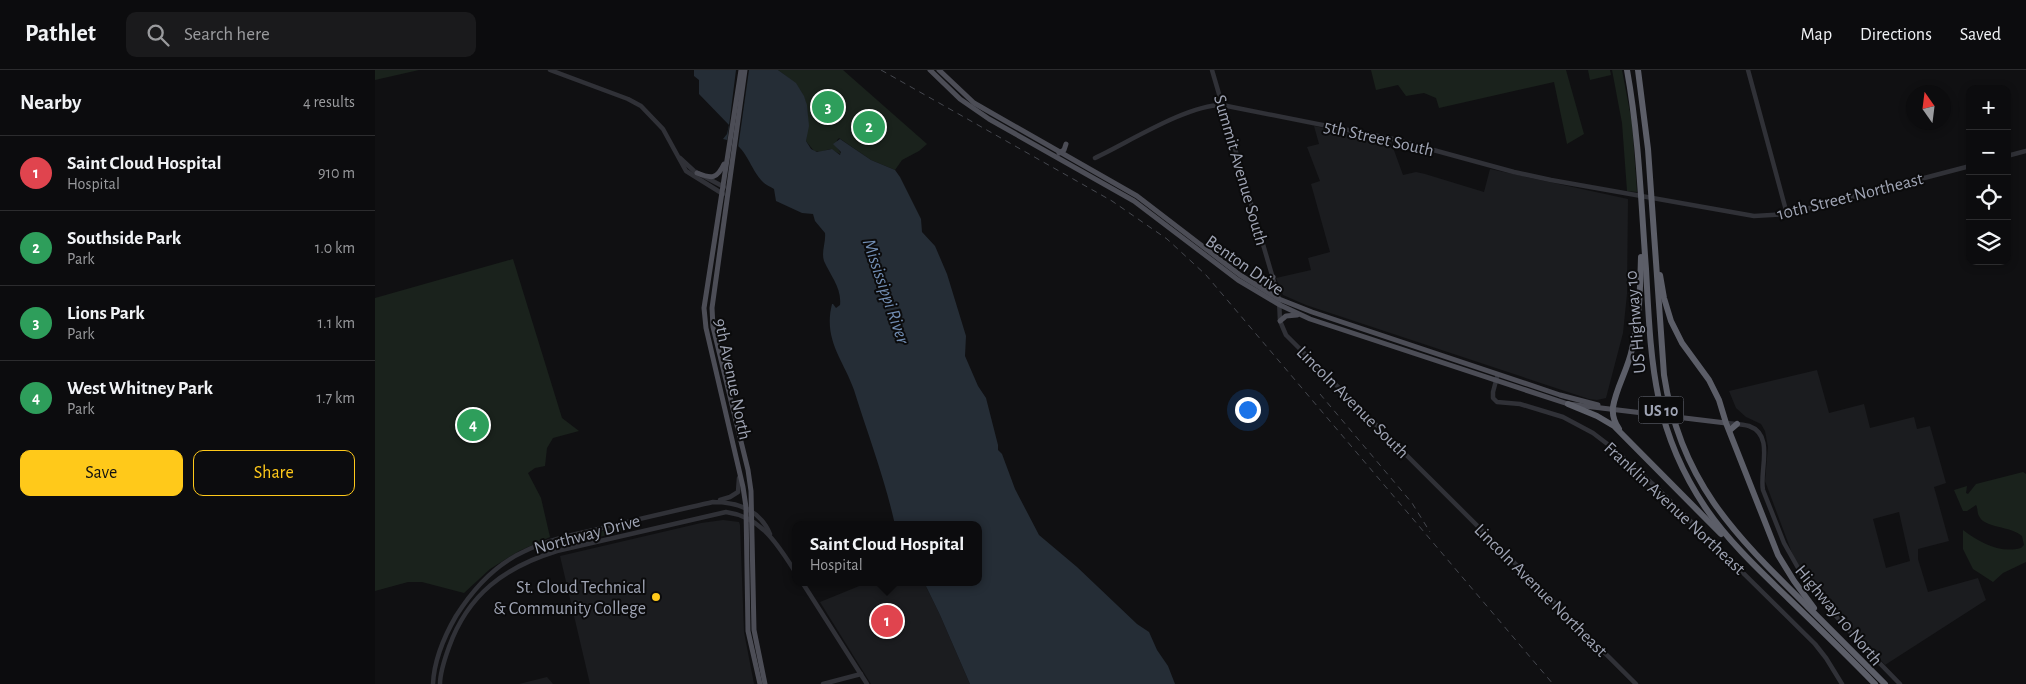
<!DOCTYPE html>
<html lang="en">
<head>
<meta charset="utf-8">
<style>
	:root { --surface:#0c0c0e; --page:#1a1a1c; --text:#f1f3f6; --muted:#9a9b9e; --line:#2c2c2e; --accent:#ffc91a }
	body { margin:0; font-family:"Alegreya Sans",sans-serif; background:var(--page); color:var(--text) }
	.controls { position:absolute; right:15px; top:15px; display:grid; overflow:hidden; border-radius:10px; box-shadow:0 2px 8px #0003 }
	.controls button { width:45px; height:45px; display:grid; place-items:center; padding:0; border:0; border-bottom:1px solid var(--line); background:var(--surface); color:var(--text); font:25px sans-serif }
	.compass { position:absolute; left:1531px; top:15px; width:45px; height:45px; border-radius:50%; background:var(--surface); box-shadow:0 2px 8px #0003; rotate:346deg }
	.you { position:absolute; left:872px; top:339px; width:18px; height:18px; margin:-12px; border:4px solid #fff; border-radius:50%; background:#1a73e8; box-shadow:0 0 0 8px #1a73e833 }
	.badge { display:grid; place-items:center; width:32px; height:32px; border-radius:50%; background:var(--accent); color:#fff; font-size:16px; font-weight:700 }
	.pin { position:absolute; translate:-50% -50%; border:2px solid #fff; box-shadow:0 1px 5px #0006 }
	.popup { position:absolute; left:417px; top:451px; width:190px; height:65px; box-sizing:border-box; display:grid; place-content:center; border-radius:10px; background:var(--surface); filter:drop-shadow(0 1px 4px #0005); font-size:16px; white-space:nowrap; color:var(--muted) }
	.popup b { font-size:19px; color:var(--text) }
	.popup::after { content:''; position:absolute; left:50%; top:100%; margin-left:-10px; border:10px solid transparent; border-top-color:var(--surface) }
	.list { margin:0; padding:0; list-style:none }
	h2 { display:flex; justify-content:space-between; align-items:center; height:65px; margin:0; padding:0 20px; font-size:21px }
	h2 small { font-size:16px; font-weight:400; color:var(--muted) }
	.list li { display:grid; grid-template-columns:32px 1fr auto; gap:15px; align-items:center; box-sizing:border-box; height:75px; padding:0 20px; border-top:1px solid var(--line) }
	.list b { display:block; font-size:19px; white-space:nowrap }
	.list p { margin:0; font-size:16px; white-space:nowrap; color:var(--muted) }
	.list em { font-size:16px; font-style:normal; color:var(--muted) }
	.actions { display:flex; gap:10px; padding:15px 20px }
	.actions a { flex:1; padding:11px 0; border:1px solid var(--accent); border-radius:10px; text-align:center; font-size:18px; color:var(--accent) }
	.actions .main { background:var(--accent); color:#111 }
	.icon { flex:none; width:28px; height:28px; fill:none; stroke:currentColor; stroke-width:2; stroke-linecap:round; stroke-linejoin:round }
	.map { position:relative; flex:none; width:1651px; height:614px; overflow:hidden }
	header { display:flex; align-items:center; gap:30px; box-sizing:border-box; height:70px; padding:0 25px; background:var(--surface); border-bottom:1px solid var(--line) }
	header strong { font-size:24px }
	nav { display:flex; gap:28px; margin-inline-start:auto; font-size:18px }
	.search { width:350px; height:45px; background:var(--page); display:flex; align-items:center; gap:12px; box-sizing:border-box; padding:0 18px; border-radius:10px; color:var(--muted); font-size:19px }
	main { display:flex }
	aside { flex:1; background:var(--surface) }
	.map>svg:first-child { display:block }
	.built { fill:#1b1c1f; fill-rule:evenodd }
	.green { fill:#1a221c }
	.water { fill:#252d36 }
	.pier { fill:#101012 }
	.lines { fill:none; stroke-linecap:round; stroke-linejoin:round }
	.minor { stroke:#303137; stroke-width:4.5 }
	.major { stroke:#4c4d56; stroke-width:5 }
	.highway { stroke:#5c5e68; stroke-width:6 }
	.rail { stroke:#45474e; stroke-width:1; stroke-dasharray:6 5; stroke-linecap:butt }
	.poi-dot { fill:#ffc91a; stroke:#0b0b0c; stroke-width:2 }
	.labels { text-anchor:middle; stroke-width:4; stroke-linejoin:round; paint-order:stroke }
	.shield { fill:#0b0b0c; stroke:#737682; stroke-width:1 }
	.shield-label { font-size:16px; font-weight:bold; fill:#9fa4b4 }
	.street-label { font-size:18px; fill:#9fa4b4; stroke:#0b0b0c }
	.poi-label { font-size:18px; fill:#9fa4b4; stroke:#0b0b0c; text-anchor:end }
	.water-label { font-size:19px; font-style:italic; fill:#728eb4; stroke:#0b0b0c }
</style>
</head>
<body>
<header>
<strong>Pathlet</strong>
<div class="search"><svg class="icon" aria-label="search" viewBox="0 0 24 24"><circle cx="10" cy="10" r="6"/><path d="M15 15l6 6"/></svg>Search here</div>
<nav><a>Map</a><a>Directions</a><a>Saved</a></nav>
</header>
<main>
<aside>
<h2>Nearby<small>4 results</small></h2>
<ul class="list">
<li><span class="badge" style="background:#e0444e">1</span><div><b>Saint Cloud Hospital</b><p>Hospital</p></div><em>910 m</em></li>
<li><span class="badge" style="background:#2e9e5b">2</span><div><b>Southside Park</b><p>Park</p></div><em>1.0 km</em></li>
<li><span class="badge" style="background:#2e9e5b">3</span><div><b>Lions Park</b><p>Park</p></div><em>1.1 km</em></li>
<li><span class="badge" style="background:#2e9e5b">4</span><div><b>West Whitney Park</b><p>Park</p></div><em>1.7 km</em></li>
</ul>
<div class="actions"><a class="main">Save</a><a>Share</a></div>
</aside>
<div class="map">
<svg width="1651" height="614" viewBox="0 0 1651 614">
	<rect width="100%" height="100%" fill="#101012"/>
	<!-- built -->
	<g class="built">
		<polygon points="939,56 1016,72 1028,105 1041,102 1050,104 1109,122 1115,99 1253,129 1252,224 1248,263 1231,328 1222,330 1214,329 931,235 908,225 901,208 936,200 933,188 955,182 936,114 945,111 932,77 944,74"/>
		<path d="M1442,300L1454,343L1489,334L1495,358L1539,347L1542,359L1555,356L1571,413L1559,417L1574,471L1543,479V489L1553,522L1603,508L1611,530L1510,595L1440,517L1420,491L1390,411L1393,377L1390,361L1386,354L1371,347L1361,338L1354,321ZM1524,442L1535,491L1511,498L1498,449Z"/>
		<polygon points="348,450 364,452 365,455 369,562 379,614 215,614 185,486 326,453"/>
		<polygon points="494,512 549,512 565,545 595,614 496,614 445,532"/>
		<polygon points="172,607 178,614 144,614"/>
	</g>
	<!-- green -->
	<g class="green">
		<polygon points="0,0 44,0 0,10"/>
		<path d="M403,0H468L552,74L544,81L527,90L520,100L496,90L464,68L462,70L461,76L467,85L455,79L445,82L439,81L431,71C434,34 435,23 403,0Z"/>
		<polygon points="996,0 1191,0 1209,64 1192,74 1179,12 1064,38 1061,28 1049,23 1031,26 1023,15 1001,20"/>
		<polygon points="1213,0 1235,0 1236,5 1215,10"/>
		<polygon points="1237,0 1247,0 1257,53 1262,122 1252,121 1247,53"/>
		<polygon points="138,189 187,348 204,361 178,368 172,378 170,396 160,398 153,403 166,428 175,467 144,481 115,499 89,523 47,512 33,512 0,521 0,228"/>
		<path d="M1648,402L1651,404V492L1628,503L1618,512L1598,499L1588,479V460C1604,472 1625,484 1646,478L1649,475L1647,466C1636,456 1609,458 1604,446C1602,443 1603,438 1601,435L1592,441H1588L1579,420L1592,416L1591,423L1593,424L1601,414Z"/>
		<polygon points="246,456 247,461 187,477 186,472"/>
	</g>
	<!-- water -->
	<path class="water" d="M319,0H403L421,13L429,26L432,35L434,56L431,71L436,79L442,82L457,79L465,85L466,82L458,74L465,69L496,90L520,100L525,107L546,149L547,162L560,176L572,204L591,266L590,286L603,316L611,328L623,375V380L627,384L640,419L664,465L702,497L762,554L774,562L782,580L793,596L800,614H595L565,545L549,512H603V455H520C510,409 493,365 479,320C468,289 448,270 457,234H458L461,238L465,235C467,218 455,205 449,191C446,182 451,173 450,163L440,151L438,144L427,143L401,131L399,119C395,116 390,115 386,110C373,95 371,73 348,69L352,64L354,55L324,24V10L319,6Z"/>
	<!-- pier -->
	<polygon class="pier" points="361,0 374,0 363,78 352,72"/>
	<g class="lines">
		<!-- minor -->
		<g class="minor">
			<polyline points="175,0 253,29 266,36 288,59 311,101 348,124"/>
			<polyline points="837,0 904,229 905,251 911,265 1261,614"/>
			<polyline points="1373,0 1412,144"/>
			<polyline points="1632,86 1651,81"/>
			<polyline points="305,88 319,101 349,117"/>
			<path d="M720,88C754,72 812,35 847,35L1018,69L1139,102L1176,110L1379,146L1412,144L1595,96"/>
			<polyline points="1122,307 1118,322 1118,328 1122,332 1145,334 1188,347 1218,363 1235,376 1280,416 1440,574 1451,588 1467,614"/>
			<path d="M1351,353C1359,354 1367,354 1374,356C1400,365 1384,401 1388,420L1409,473L1431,512L1484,572L1525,614"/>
			<polyline points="345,430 355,427 363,422 364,408"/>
			<polyline points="427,512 492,614"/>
			<path d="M58,614C59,591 70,565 81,546C98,519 121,494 150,481C172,470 196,465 219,460C259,450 299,441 338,432C363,432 385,440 395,464"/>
			<path d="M65,614C65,602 70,588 74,577C93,524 130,497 182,481L351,442C387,447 403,475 421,503"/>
			<polyline points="448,614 486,604"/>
		</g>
		<!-- major -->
		<g class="major">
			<polyline points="366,0 329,238 331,258 368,417 371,437 373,561 385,614"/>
			<polyline points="370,0 337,238 338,257 373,400 376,421 379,560 390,614"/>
			<polyline points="555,0 585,29 614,49 759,131 863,210 905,235 935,249 1193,334 1351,353"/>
			<polyline points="564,0 599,33 762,126 865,205 904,229 937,242 1185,325 1223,335"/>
			<polyline points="684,83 689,80 691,74"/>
			<path d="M322,103C337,109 342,109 349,94"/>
			<polyline points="885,217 893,216 898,207"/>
			<polyline points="905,251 911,246 922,245"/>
		</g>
		<!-- highway -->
		<g class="highway">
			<path d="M1252,0C1264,66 1266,133 1271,199C1276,290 1277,358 1330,437C1353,471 1384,500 1414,529C1443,557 1472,585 1500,614"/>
			<path d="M1263,0L1273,79L1289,305C1305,411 1359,464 1432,536C1458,562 1484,588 1510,614"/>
			<polyline points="1285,205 1289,228 1296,251 1307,273 1334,310 1344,330 1351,353 1403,485 1419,511 1439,538"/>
			<polyline points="1193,334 1222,346 1239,356 1346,464"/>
			<path d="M1244,359C1240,353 1237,345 1238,337C1241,318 1253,299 1257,279C1265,248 1265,218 1266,187"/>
			<polyline points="1355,360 1362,354"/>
		</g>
		<!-- rail -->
		<g class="rail">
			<polyline points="506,0 737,131 792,169 831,205 1178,614"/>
			<polyline points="945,324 1037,433 1055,462"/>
		</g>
	</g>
	<!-- markers -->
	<circle class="poi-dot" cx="281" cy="527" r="5"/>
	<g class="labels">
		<!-- shield labels -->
		<rect class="shield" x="1263.5" y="326.5" width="45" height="27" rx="4"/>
		<g class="shield-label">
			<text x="1286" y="346">US 10</text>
		</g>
		<!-- street labels -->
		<g class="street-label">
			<text transform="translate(1004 68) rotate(13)" y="6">5th Street South</text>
			<text transform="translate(866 100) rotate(74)" y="6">Summit Avenue South</text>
			<text transform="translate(1475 126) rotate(-14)" y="6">10th Street Northeast</text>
			<text transform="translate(870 195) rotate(35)" y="6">Benton Drive</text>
			<text transform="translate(1260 252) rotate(-95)" y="6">US Highway 10</text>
			<text transform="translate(358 309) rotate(78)" y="6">9th Avenue North</text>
			<text transform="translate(978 332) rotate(45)" y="6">Lincoln Avenue South</text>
			<text transform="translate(1300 438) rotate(43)" y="6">Franklin Avenue Northeast</text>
			<text transform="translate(212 464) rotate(-15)" y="6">Northway Drive</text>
			<text transform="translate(1166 520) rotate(45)" y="6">Lincoln Avenue Northeast</text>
			<text transform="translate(1464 545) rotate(50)" y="6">Highway 10 North</text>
		</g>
		<!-- poi labels -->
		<g class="poi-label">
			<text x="271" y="523">St. Cloud Technical<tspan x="271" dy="21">&amp; Community College</tspan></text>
		</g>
		<!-- water labels -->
		<g class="water-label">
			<text transform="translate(512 221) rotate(71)" y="7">Mississippi River</text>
		</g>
	</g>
</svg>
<div class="controls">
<button>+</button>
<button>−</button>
<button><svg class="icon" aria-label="locate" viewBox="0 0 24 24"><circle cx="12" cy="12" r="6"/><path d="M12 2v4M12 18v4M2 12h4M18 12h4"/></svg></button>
<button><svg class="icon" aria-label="layers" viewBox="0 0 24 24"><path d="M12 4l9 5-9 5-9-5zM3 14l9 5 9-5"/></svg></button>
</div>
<svg class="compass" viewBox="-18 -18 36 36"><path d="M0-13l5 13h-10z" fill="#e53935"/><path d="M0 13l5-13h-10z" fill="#9a9b9e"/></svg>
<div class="you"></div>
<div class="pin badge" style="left:512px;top:551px;background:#e0444e">1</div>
<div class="popup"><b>Saint Cloud Hospital</b>Hospital</div>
<div class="pin badge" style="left:494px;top:57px;background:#2e9e5b">2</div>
<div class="pin badge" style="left:453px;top:37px;background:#2e9e5b">3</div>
<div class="pin badge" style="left:98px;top:355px;background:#2e9e5b">4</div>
</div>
</main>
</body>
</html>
